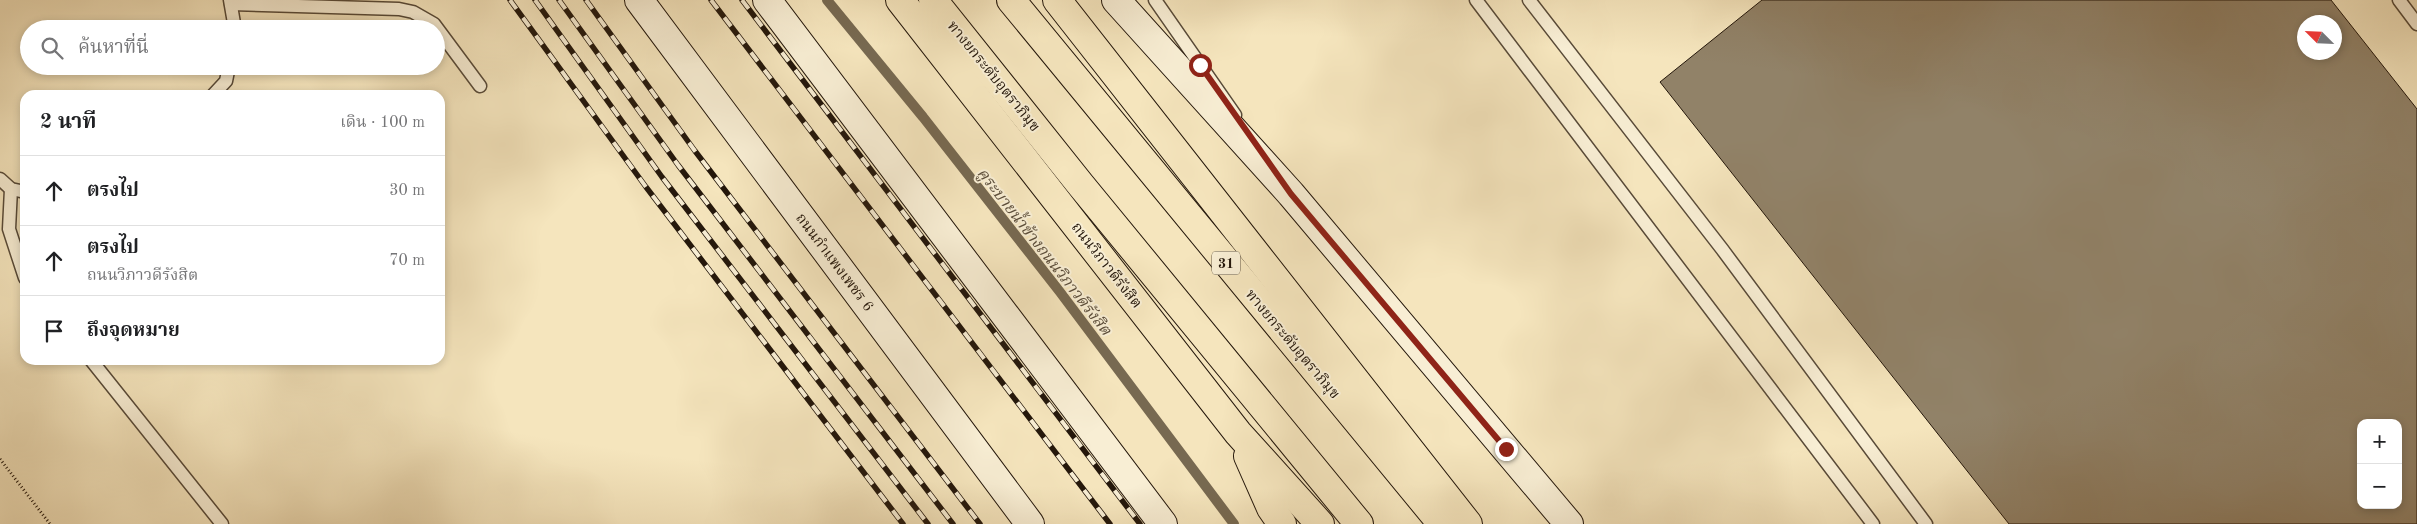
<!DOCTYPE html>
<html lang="th">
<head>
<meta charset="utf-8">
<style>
	:root { --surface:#fff; --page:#f6f6f6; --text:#202124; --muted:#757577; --line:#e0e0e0 }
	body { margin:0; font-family:"Old Standard TT","Noto Serif Thai",serif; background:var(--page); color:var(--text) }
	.controls { position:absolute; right:15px; bottom:15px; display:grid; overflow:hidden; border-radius:10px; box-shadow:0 2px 8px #0003 }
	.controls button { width:45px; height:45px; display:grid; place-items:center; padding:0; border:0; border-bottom:1px solid var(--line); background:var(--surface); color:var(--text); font:25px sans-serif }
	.compass { position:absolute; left:2297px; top:15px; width:45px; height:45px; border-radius:50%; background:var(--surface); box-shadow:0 2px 8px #0003; rotate:294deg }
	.stop { position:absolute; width:15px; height:15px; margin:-11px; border:4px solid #8f2418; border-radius:50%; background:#fff }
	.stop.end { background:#8f2418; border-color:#fff; box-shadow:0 1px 5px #0008 }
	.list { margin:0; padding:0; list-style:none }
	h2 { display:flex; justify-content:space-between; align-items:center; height:65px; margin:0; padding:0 20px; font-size:21px }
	h2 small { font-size:16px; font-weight:400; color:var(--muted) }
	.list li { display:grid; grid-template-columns:32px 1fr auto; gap:15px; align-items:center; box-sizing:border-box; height:70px; padding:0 20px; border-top:1px solid var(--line) }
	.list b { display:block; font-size:19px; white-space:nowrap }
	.list p { margin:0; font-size:16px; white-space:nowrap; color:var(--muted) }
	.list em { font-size:16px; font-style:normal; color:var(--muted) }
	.icon { flex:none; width:28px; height:28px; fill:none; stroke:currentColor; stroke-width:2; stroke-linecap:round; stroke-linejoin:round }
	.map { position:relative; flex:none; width:2417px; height:524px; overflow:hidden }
	.search { position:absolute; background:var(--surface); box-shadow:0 2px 8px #0003; left:20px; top:20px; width:425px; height:55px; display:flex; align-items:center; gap:12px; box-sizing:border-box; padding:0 18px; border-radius:28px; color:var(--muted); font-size:19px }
	.panel { position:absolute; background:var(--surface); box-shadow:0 2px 8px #0003; left:20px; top:90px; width:425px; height:275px; border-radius:15px }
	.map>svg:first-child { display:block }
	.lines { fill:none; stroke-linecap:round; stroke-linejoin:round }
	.stream { stroke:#776951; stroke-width:10 }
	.building { fill:#918268; stroke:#24170b; fill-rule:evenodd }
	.service-casing { stroke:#584a38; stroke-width:15 }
	.secondary-casing { stroke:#24170b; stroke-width:30 }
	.trunk-casing { stroke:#24170b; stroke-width:30 }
	.motorway-casing { stroke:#24170b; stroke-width:30 }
	.path { stroke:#24170b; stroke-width:3; stroke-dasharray:1 2.5; stroke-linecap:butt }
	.service { stroke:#f8eed4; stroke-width:12 }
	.secondary { stroke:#f8eed4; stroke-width:28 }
	.trunk { stroke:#f5e5bd; stroke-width:28 }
	.motorway { stroke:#f5e5bd; stroke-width:28 }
	.rail-casing { stroke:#24170b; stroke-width:5.5 }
	.rail { stroke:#f8eed4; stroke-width:4; stroke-dasharray:11; stroke-linecap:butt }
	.route { stroke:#8f2418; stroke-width:6 }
	.labels { text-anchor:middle; stroke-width:4; stroke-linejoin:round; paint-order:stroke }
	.shield { fill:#f8eed4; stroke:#645847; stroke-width:1 }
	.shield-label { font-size:14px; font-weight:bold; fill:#24170b }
	.street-label { font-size:15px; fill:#24170b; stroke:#f8eed4 }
	.water-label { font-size:16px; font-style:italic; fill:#5b4d3a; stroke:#f8eed4 }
</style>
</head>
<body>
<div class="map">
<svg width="2417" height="524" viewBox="0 0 2417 524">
	<rect width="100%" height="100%" fill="#f5e5bd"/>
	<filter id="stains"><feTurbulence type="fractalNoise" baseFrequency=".004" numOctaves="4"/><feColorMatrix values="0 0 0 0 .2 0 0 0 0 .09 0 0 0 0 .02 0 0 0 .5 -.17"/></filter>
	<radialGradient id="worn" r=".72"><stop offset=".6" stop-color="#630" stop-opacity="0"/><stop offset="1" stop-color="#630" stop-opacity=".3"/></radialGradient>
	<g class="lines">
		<!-- stream -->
		<polyline class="stream" points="827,0 923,117 1060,292 1234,524"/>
	</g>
	<!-- building -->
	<path class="building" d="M1762,0H2331L2417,109V524H2009L1660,82ZM2304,22H2334V52H2304ZM2361,423H2398V505H2361Z"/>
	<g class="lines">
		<!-- service casing -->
		<g class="service-casing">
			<g id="service">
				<polyline points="230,0 235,29"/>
				<polyline points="1155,0 1235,115"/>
				<polyline points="1476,0 1873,524"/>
				<polyline points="1529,0 1722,249 1926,524"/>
				<polyline points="2399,0 2417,24"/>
				<polyline points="231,4 399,9 413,12 434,24 480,86"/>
				<polyline points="213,95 226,81 229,66"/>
				<polyline points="0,179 11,189 25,192"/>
				<polyline points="11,189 9,229 25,278"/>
				<polyline points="91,360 222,524"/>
			</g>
		</g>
		<!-- secondary casing -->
		<g class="secondary-casing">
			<g id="secondary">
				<polyline points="639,0 1030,524"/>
				<polyline points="767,0 1163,524"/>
				<polyline points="1116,0 1291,194 1569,524"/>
			</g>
		</g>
		<!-- trunk casing -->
		<g class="trunk-casing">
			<g id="trunk">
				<polyline points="900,0 1238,433 1320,524"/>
				<polyline points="1057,0 1468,524"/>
				<polyline points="1248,456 1271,508 1282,524"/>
			</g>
		</g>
		<!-- motorway casing -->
		<g class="motorway-casing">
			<g id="motorway">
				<polyline points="933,0 1080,184 1359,524"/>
				<polyline points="1011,0 1442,524"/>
			</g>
		</g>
		<!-- path -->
		<polyline class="path" points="0,459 50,524"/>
		<!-- service -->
		<use href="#service" class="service"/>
		<!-- secondary -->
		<use href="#secondary" class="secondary"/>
		<!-- trunk -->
		<use href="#trunk" class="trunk"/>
		<!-- motorway -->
		<use href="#motorway" class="motorway"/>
		<!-- rail casing -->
		<g class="rail-casing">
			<g id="rail">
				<polyline points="510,0 646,187 903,524"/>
				<polyline points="535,0 662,177 928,524"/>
				<polyline points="559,0 678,165 953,524"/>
				<polyline points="586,0 695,151 980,524"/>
				<polyline points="711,0 1110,524"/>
				<polyline points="742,0 1140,524"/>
			</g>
		</g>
		<!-- rail -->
		<use href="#rail" class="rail"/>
	</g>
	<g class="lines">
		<!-- route -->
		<polyline class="route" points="1200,65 1291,194 1506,449"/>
	</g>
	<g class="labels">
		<!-- shield labels -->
		<rect class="shield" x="1212" y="251.5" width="28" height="23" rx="4"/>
		<g class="shield-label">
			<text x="1226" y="268">31</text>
		</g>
		<!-- street labels -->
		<g class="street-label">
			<text transform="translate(994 76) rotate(51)" y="5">ทางยกระดับอุตราภิมุข</text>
			<text transform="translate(835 262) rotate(53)" y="5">ถนนกำแพงเพชร 6</text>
			<text transform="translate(1107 265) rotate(52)" y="5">ถนนวิภาวดีรังสิต</text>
			<text transform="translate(1293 344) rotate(50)" y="5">ทางยกระดับอุตราภิมุข</text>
		</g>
		<!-- water labels -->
		<g class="water-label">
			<text transform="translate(1045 251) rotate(52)" y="6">คูระบายน้ำข้างถนนวิภาวดีรังสิต</text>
		</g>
	</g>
	<rect width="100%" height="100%" filter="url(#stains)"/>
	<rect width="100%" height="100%" fill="url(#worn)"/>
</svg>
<div class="controls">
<button>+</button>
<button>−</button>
</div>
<svg class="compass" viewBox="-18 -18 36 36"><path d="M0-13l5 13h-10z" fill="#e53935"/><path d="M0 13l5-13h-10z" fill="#757577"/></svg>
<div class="stop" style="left:1200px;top:65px"></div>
<div class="stop end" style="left:1506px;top:449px"></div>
<div class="search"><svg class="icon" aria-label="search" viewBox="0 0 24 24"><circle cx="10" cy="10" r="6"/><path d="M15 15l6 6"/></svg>ค้นหาที่นี่</div>
<section class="panel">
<h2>2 นาที<small>เดิน · 100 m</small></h2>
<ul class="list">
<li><svg class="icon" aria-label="ahead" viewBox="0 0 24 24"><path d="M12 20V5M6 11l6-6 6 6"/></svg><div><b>ตรงไป</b></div><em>30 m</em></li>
<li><svg class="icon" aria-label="ahead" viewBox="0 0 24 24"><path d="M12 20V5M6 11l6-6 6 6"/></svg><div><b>ตรงไป</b><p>ถนนวิภาวดีรังสิต</p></div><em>70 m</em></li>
<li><svg class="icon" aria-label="arrive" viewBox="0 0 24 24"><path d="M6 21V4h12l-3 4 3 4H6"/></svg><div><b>ถึงจุดหมาย</b></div></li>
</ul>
</section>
</div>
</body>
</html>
